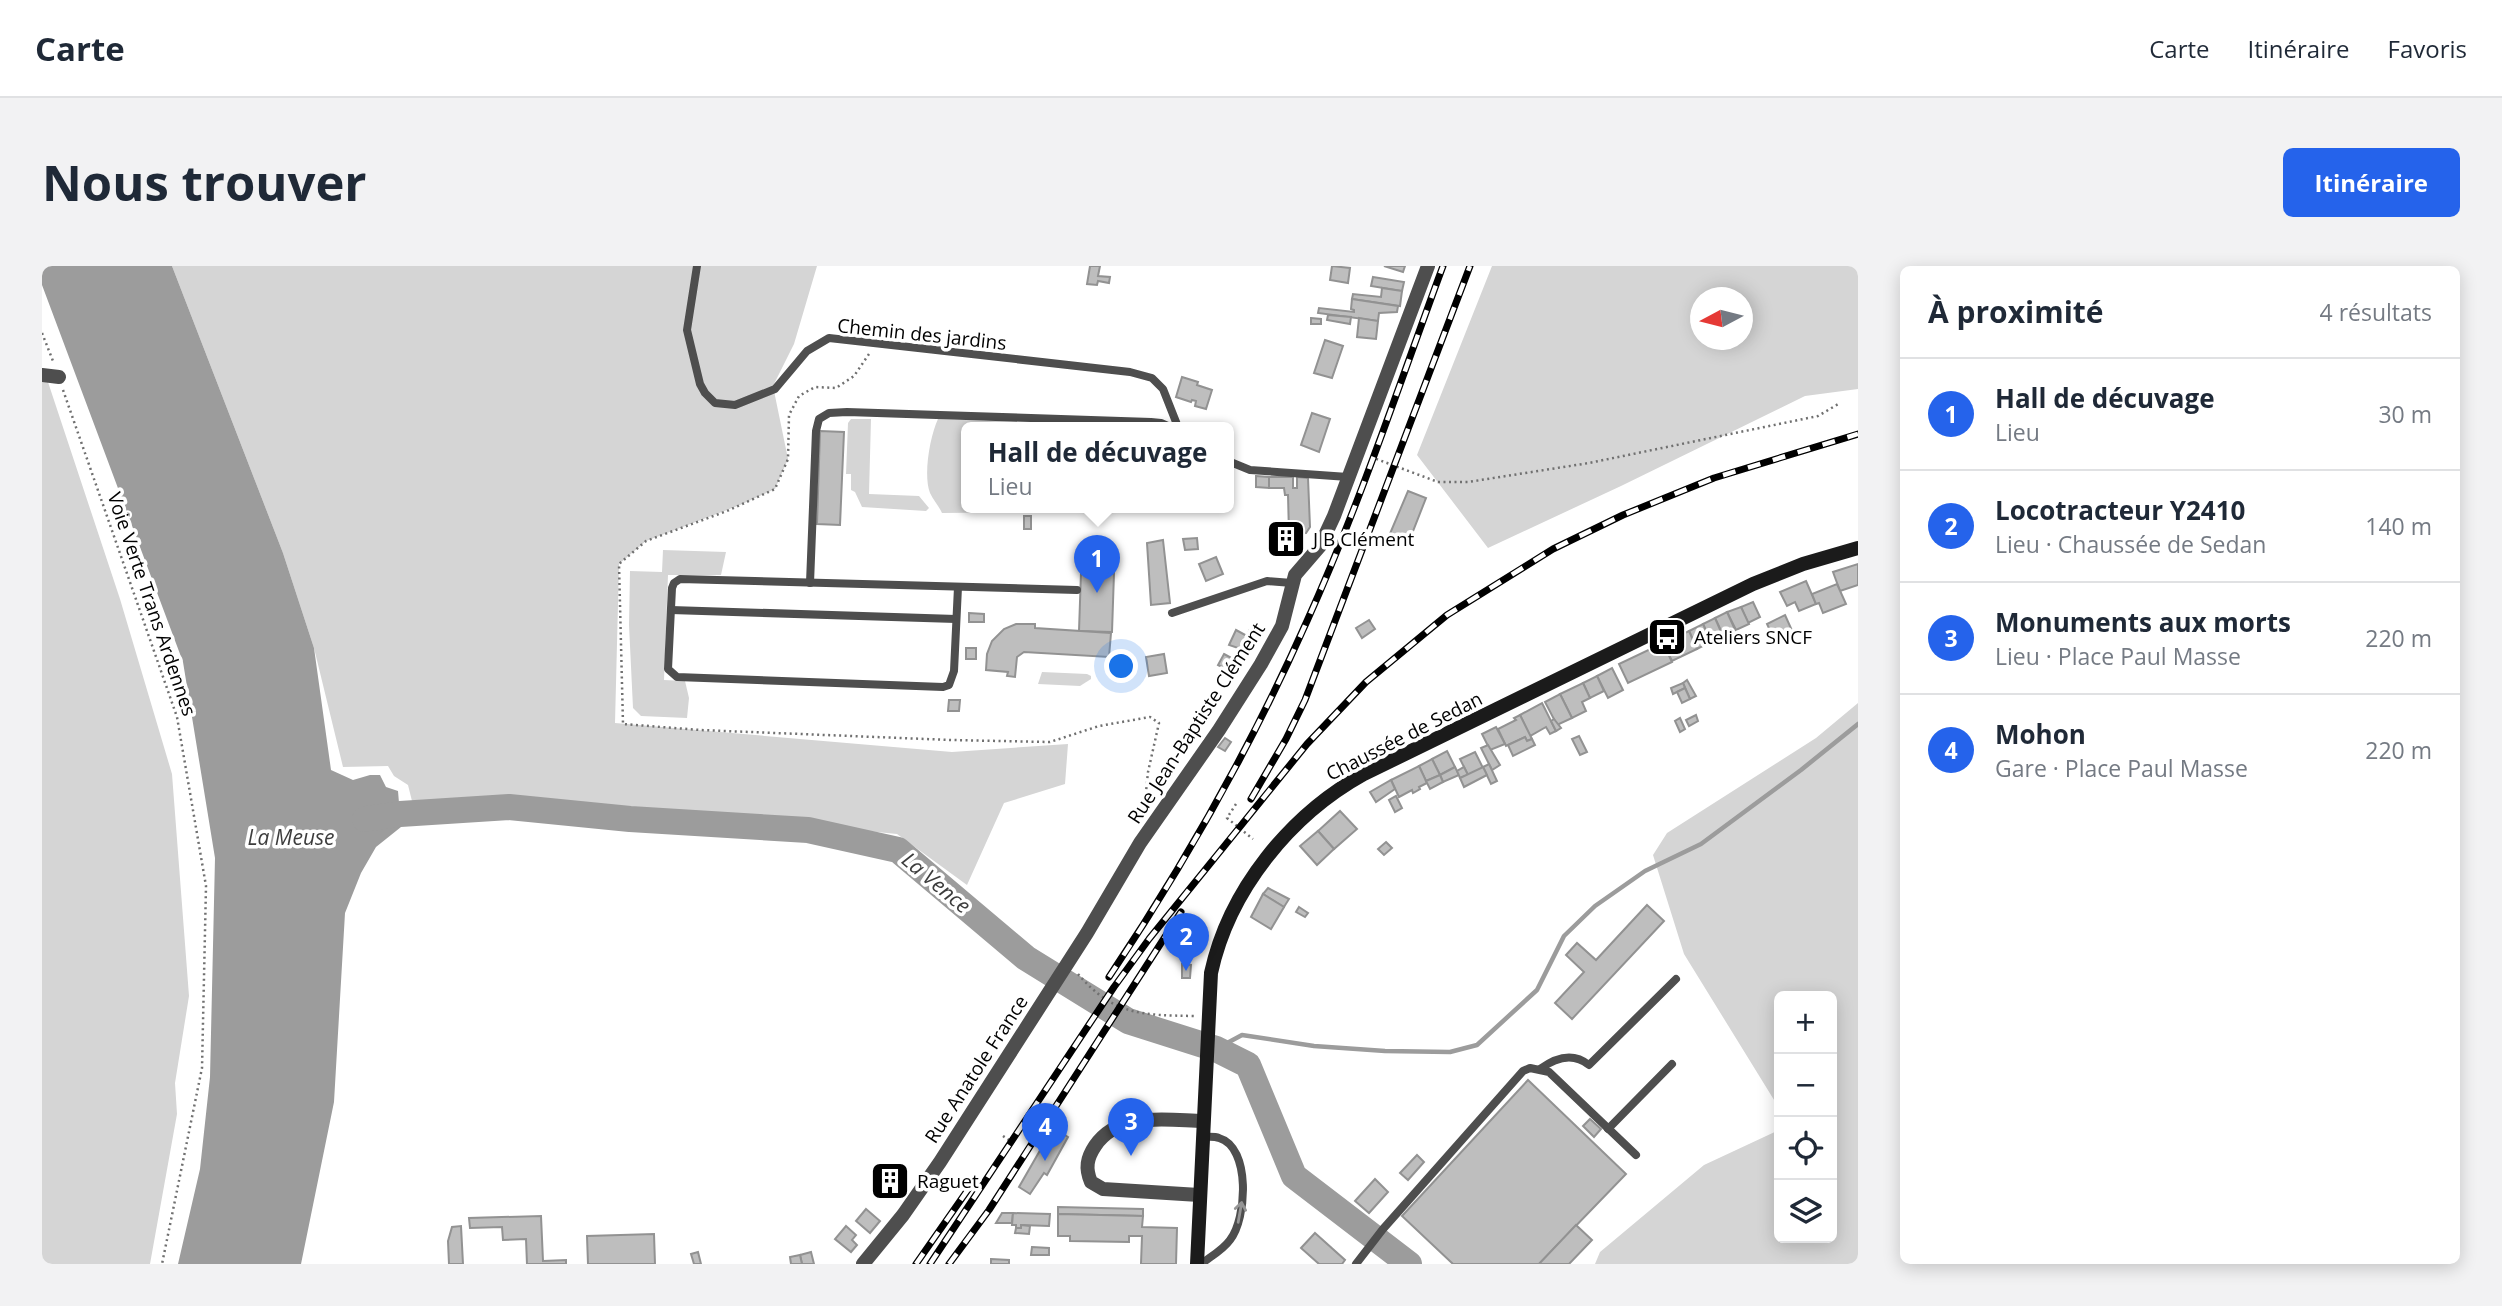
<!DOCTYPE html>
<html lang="fr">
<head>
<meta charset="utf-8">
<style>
	:root { --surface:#fff; --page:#f2f2f3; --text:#1f2937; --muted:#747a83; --line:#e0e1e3; --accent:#2563eb }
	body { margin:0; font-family:"Open Sans",sans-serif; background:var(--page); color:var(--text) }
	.controls { position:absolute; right:21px; bottom:21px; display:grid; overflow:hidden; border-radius:10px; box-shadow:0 4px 18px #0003 }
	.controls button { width:63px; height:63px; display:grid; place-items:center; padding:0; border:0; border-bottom:2px solid var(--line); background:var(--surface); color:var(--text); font:35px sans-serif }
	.compass { position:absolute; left:1648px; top:21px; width:63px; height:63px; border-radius:50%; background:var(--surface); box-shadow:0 4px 18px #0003; rotate:263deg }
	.you { position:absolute; left:1080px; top:401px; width:24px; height:24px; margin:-18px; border:5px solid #fff; border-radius:50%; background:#1a73e8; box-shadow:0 0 0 10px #1a73e833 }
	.badge { display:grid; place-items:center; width:46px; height:46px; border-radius:50%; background:var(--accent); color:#fff; font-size:23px; font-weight:700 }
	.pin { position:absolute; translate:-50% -58px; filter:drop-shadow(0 2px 4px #0008) }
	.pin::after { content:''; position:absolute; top:37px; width:24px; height:21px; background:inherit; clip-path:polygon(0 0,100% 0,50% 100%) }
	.popup { position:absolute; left:919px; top:156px; width:273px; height:91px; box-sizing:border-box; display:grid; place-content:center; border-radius:10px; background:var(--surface); filter:drop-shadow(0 2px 5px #0005); font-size:23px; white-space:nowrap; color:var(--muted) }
	.popup b { font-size:26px; color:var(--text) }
	.popup::after { content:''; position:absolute; left:50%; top:100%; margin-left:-14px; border:14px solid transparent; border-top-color:var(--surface) }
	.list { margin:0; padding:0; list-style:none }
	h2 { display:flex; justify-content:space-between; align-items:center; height:91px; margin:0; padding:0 28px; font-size:30px }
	h2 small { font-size:23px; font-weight:400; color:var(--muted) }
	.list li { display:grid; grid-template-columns:46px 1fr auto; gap:21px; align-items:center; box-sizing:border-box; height:112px; padding:0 28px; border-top:2px solid var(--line) }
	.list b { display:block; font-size:26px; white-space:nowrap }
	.list p { margin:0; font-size:23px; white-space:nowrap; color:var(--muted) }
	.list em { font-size:23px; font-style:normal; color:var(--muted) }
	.icon { flex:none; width:38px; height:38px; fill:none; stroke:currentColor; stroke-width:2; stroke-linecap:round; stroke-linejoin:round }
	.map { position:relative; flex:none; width:1816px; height:998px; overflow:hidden; border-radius:10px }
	header { display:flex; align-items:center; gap:42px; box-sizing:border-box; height:98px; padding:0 35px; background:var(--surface); border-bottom:2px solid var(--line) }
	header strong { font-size:33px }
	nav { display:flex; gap:38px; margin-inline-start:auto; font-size:24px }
	.intro { display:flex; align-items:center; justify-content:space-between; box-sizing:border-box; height:168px; padding:0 42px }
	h1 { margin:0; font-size:49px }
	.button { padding:18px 32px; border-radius:10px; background:var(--accent); color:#fff; font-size:24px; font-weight:700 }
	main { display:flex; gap:42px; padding:0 42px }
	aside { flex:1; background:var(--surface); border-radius:10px; box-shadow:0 4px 18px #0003 }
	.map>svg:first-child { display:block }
	.green { fill:#d5d5d5; fill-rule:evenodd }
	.water { fill:#9c9c9c }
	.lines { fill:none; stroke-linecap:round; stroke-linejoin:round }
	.stream { stroke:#9c9c9c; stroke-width:4.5 }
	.river { stroke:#9c9c9c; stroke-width:26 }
	.building { fill:#bebebe; stroke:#929292; stroke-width:2 }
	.path { stroke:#707070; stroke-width:2.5; stroke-dasharray:2 3.5; stroke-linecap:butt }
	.service { stroke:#4e4e4e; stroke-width:8 }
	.minor { stroke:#4e4e4e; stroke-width:14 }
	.secondary { stroke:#1b1b1b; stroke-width:14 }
	.rail-casing { stroke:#000; stroke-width:7 }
	.rail { stroke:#fff; stroke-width:4.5; stroke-dasharray:13; stroke-linecap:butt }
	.oneway { stroke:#959595 }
	.labels { text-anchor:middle; stroke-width:7; stroke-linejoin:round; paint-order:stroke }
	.street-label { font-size:19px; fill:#000; stroke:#fff }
	.poi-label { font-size:19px; fill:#000; stroke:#fff; text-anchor:start }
	.water-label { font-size:21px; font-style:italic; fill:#3d3d3d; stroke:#fff }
</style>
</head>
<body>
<header>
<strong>Carte</strong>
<nav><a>Carte</a><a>Itinéraire</a><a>Favoris</a></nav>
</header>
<div class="intro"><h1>Nous trouver</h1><a class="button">Itinéraire</a></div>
<main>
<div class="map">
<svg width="1816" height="998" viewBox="0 0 1816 998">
	<rect width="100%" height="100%" fill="#fff"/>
	<!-- green -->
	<g class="green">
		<polygon points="130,0 775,0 752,78 731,120 746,193 733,223 698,239 604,275 577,298 573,457 910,486 1026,478 1023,518 962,537 925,619 855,568 487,531 370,535 366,519 352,510 346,500 301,501 272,382 241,287"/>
		<path d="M1450,0H1816V123L1763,130L1579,220L1446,282L1375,189ZM1658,32H1700V74H1658Z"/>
		<polygon points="0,109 4,110 78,333 130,508 147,730 133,817 135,848 108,998 0,998"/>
		<polygon points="809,153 829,153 827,228 877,230 887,242 884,245 820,241 813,226 809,224 809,208 804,208 806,157"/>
		<path d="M896,153L1088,161H924V241H1097L1068,242L1067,247L1032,246L1029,241H1008L999,246L900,247C897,240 891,234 888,227C881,209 888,170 896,153Z"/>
		<polygon points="621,284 684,286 679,309 626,309 622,414 643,415 647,432 645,452 599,450 591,442 587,359 588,305 620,306"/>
		<polygon points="1000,406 1045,408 1049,410 1049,413 1038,420 996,418"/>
		<polygon points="1816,437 1816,998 1553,998 1558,986 1662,899 1737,864 1737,972 1790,972 1790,730 1737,730 1737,842 1642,688 1611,589 1625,567 1774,472"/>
	</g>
	<!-- water -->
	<polygon class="water" points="0,0 130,0 241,287 272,382 289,504 311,514 328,509 338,509 344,521 356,525 359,561 334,581 319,607 303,647 292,836 259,998 136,998 158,903 168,811 173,592 141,396 0,19"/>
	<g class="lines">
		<!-- stream -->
		<polyline class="stream" points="1174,783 1200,769 1272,780 1343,785 1408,786 1435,779 1495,724 1522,670 1553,640 1603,605 1659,578 1759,504 1816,458"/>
		<!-- river -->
		<polyline class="river" points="323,553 358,548 467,541 588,553 766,564 856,584 984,692 1086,755 1174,783 1206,799 1252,910 1367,998"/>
	</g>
	<!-- building -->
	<g class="building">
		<polygon points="1048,0 1058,0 1056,10 1068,11 1067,17 1056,15 1055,19 1045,18"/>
		<polygon points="1290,0 1308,2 1306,17 1288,14"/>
		<polygon points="1342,0 1363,0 1361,6"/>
		<polygon points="1331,11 1362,16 1360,25 1329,20"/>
		<polygon points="1340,22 1360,25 1358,40 1310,33 1311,28 1339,31"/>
		<polygon points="1310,33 1356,40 1355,46 1337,47 1336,55 1276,47 1277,42 1312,46 1312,44 1309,43"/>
		<polygon points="1286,49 1309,51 1308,58 1285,54"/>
		<polygon points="1269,52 1279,53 1279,58 1269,58"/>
		<polygon points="1317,52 1336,55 1334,73 1315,71"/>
		<polygon points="1283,74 1301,80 1290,112 1272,107"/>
		<polygon points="1140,111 1156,116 1155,119 1170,124 1164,143 1153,140 1154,135 1150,134 1149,136 1134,131"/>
		<polygon points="1270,147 1288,153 1277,186 1259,179"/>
		<polygon points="778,165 802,166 798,259 775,258"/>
		<polygon points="1214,210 1227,211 1227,222 1214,221"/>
		<polygon points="1227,211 1251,211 1251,222 1255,222 1255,211 1266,212 1268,261 1264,267 1247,268 1246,229 1243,229 1242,222 1227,222"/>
		<polygon points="1366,225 1384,232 1366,278 1347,270"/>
		<rect x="982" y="250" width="7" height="13"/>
		<polygon points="1239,268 1247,268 1248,278 1240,278"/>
		<polygon points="1155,272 1156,283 1143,284 1141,273"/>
		<polygon points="1121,274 1128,337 1109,339 1105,277"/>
		<polygon points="1056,288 1071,288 1071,304 1055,303"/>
		<polygon points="1174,291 1181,308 1164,315 1157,298"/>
		<polygon points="1816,298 1816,319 1798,325 1791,306"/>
		<polygon points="1039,307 1072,307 1070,366 1037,365"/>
		<polygon points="1764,315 1774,338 1757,345 1753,336 1745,340 1738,326"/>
		<polygon points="1795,318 1804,338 1781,347 1777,337 1774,338 1770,328"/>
		<polygon points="1711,336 1718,351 1706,357 1699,341"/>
		<polygon points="1699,341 1707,358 1694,364 1685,346"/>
		<polygon points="1685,346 1695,368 1683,373 1673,352"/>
		<polygon points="927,347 942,348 942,356 927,356"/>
		<polygon points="1743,349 1752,369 1734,377 1725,358"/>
		<polygon points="1673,352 1680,368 1668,374 1661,358"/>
		<polygon points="1327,354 1333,363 1320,372 1314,362"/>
		<polygon points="974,358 993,358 993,362 1069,367 1067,391 982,386 975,391 973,411 965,410 966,406 944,404 945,388 950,375 962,363"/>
		<polygon points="1661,358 1669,376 1655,383 1647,365"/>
		<polygon points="1194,364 1205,370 1207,365 1216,370 1208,386 1187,379"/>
		<polygon points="1647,365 1655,383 1630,395 1621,377"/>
		<polygon points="1621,377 1630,396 1586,417 1577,398"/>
		<rect x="924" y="382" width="10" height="11"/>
		<polygon points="1122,388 1125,407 1107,410 1104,391"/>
		<polygon points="1182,388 1193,394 1196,388 1204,392 1195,409 1176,399"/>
		<polygon points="1570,402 1581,424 1566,432 1555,410"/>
		<polygon points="1555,410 1562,425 1548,432 1541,417"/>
		<polygon points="1645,414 1654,430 1648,433 1641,417"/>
		<polygon points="1541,417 1548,432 1540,436 1544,445 1530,452 1518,428"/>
		<polygon points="1641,417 1643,422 1631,428 1629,422"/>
		<polygon points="1643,422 1648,433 1640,437 1635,426"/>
		<polygon points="1518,428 1530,452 1515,459 1503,436"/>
		<polygon points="907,434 918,434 917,445 906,445"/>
		<polygon points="1500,437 1514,465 1508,468 1504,461 1488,470 1478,449"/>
		<polygon points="1478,449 1490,473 1485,475 1483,471 1464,480 1456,463 1474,454 1472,452"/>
		<polygon points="1654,449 1656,455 1647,460 1644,454"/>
		<polygon points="1638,452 1643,463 1638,466 1633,455"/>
		<polygon points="1512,453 1519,462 1514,465 1509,455"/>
		<polygon points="1454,461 1463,478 1448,484 1440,468"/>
		<polygon points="1537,470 1545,486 1538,489 1530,473"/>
		<polygon points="1483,471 1485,475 1490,473 1493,479 1471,490 1466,479"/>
		<polygon points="1183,472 1189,476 1183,485 1176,481"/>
		<polygon points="1446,479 1458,499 1450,504 1439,482"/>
		<polygon points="1405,485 1413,501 1398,509 1390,493"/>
		<polygon points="1433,486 1441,502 1426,509 1418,493"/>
		<polygon points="1390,493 1398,509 1384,515 1377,500"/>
		<polygon points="1447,498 1455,515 1449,518 1441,501"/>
		<polygon points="1377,500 1385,517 1377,521 1378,523 1371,527 1370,524 1357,531 1349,514"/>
		<polygon points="1413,501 1417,509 1401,516 1398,509"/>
		<polygon points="1422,501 1426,509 1418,512 1415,505"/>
		<polygon points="1441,501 1445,509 1422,521 1418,512"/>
		<polygon points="1398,509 1401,516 1388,523 1384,515"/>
		<polygon points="1349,514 1353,523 1334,536 1328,526"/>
		<polygon points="1354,530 1360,542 1353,546 1347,534"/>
		<polygon points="1298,545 1315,563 1292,583 1276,565"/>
		<polygon points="1276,565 1292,583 1275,599 1258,580"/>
		<polygon points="1344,576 1350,582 1342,589 1336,583"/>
		<polygon points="1226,622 1247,633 1242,641 1221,628"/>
		<polygon points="1221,628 1242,641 1229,663 1209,651"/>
		<polygon points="1605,639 1622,655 1530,753 1513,737 1542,706 1524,689 1535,677 1554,694"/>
		<polygon points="1257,641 1266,647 1263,651 1254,646"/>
		<polygon points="1140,698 1149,699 1148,712 1140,712"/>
		<polygon points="1486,814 1584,908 1497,998 1411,998 1360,950"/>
		<polygon points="1548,853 1559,863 1552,871 1541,860"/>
		<polygon points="1015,864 1026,871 1005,909 1002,907 988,928 977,921 1000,881 1003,883"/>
		<polygon points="1375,889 1382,896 1366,914 1358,907"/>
		<polygon points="852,910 853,919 845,920 844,911"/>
		<polygon points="1333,913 1346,926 1327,947 1313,935"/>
		<polygon points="1016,941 1101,943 1101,950 1016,948"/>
		<polygon points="824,943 838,955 828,967 814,955"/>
		<polygon points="960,947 971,947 970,957 954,957"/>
		<polygon points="971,947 1008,948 1007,960 979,959 979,962 974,962 974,959 970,959"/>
		<polygon points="1016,948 1101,950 1100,961 1135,962 1134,998 1099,998 1100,970 1087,970 1087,976 1028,975 1028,970 1016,970"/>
		<polygon points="499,950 501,995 524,994 524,998 485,998 484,973 461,974 460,961 428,962 427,952"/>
		<polygon points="979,959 988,960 987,968 973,967 974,962 979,962"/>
		<polygon points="1534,959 1550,974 1527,998 1497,998"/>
		<polygon points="419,960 421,998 407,998 406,975 410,961"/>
		<polygon points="804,960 814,969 810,974 815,979 809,986 793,973"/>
		<polygon points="1273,967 1303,994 1300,998 1277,998 1259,982"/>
		<polygon points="612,968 613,998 546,998 545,970"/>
		<polygon points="990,981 1007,982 1007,989 989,989"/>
		<polygon points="656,986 659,998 652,998 649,988"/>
		<polygon points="769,986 772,998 760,998 758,989"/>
		<polygon points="758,989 760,998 749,998 748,991"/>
		<polygon points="949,993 967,994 967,998 949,998"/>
	</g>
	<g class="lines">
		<!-- path -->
		<g class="path">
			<polyline points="0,67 11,95"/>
			<polyline points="827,88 812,110 794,122 773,121 757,130 747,149 746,193 733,223 685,245 604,275 577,298 581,458 658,464 909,474 1008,476 1057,460 1108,451 1117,457 1106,506 1102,546"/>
			<polyline points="21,124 135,451 164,620 160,802 120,998"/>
			<polyline points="1329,191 1396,216 1426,216 1547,197 1776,150 1798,137"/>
			<polyline points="1194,538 1185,552 1211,573"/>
			<path d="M1036,708C1072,750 1101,749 1152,750"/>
			<polyline points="961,870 974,879"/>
			<polyline points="984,885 988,887"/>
		</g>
		<!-- service -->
		<g class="service">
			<polyline points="655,0 645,64 658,118 663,127 673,137 693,139 733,123 765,85 787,72 1088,106 1110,112 1121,123 1136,161"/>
			<polyline points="1186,195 1208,204 1306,211"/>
			<polyline points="768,317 774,165 777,153 787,147 805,146 1109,156 1119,157 1128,161"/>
			<polyline points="916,321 912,405 907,419 901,421 635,411 626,403 630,322 632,317 638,313 1035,324"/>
			<polyline points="629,344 914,353"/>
			<polyline points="1130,347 1225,315 1250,317"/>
			<path d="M1498,803C1513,792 1531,786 1547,799L1634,713"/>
			<polyline points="1566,863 1630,798"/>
			<path d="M1159,998C1168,991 1181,984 1188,974C1205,953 1209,881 1177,872C1172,870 1165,871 1160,871"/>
			<polyline points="1314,998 1341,963 1481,805 1488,802 1507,806 1594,889"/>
		</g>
		<!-- minor -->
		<g class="minor">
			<polyline points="0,109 17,111"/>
			<path d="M1157,929L1061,923L1049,916C1043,902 1045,892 1053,880C1077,845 1124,854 1161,855"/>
			<polyline points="821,998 861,949 898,896 1045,667 1098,577 1177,464 1219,398 1240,360 1253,309 1278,280 1292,250 1386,0"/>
		</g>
		<!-- secondary -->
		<path class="secondary" d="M1155,998L1169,707C1187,624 1248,549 1322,508L1711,318L1761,298L1816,282"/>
		<!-- rail casing -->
		<g class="rail-casing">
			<g id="rail">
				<polyline points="1209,533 1244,473 1263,434 1428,0"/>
				<path d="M1067,711C1142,599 1210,479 1265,355C1317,240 1357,119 1401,0"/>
				<polyline points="874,998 932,915"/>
				<polyline points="888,998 1072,721 1107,673 1265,478 1324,416 1405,349 1511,283 1581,249 1672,212 1816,168"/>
				<polyline points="907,998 947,944 1139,646"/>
			</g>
		</g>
		<!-- rail -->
		<use href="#rail" class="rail"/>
	</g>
	<!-- one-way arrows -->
	<defs><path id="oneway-shaft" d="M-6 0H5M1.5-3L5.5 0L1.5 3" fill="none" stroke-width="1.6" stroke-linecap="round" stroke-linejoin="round" transform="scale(1.75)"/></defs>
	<use class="oneway" href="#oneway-shaft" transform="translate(1198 946) rotate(-80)"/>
	<!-- icons -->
	<defs>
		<g id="building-square" transform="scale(2.0125)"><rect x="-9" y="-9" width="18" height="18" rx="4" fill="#000" stroke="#fff"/><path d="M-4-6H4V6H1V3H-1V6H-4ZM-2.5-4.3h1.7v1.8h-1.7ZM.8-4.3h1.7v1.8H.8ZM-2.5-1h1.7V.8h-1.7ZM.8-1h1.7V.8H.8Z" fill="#fff"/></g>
		<g id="bus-square" transform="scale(2.0125)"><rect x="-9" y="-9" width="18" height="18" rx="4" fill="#000" stroke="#fff"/><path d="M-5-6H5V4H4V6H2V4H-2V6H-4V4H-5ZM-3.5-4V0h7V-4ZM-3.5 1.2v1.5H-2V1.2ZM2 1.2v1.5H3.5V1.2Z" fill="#fff"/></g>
	</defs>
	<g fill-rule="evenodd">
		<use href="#building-square" x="1244" y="273"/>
		<use href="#bus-square" x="1625" y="371"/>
		<use href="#building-square" x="848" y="915"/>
	</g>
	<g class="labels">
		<!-- street labels -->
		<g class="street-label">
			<text transform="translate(880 68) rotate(6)" y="7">Chemin des jardins</text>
			<text transform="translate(110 338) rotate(71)" y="7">Voie Verte Trans Ardennes</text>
			<text transform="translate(1154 457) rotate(-57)" y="7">Rue Jean-Baptiste Clément</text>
			<text transform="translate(1362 470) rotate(-27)" y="7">Chaussée de Sedan</text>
			<text transform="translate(934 803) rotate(-57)" y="7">Rue Anatole France</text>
		</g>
		<!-- poi labels -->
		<g class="poi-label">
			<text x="1271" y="280">J B Clément</text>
			<text x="1652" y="378">Ateliers SNCF</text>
			<text x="875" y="922">Raguet</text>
		</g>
		<!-- water labels -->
		<g class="water-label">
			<text x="249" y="579">La Meuse</text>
			<text transform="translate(894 617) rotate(40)" y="7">La Vence</text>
		</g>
	</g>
</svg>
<div class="controls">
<button>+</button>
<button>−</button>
<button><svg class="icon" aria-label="locate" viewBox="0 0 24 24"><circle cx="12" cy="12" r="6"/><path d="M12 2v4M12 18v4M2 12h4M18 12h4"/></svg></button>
<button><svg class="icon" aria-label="layers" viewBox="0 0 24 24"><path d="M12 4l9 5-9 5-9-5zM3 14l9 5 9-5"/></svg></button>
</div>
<svg class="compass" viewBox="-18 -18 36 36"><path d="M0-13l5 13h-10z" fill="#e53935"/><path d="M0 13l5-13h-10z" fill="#747a83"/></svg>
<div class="you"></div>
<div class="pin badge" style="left:1055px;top:327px">1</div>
<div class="popup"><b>Hall de décuvage</b>Lieu</div>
<div class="pin badge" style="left:1144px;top:705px">2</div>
<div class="pin badge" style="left:1089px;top:890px">3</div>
<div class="pin badge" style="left:1003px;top:895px">4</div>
</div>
<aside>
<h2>À proximité<small>4 résultats</small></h2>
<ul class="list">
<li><span class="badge">1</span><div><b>Hall de décuvage</b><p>Lieu</p></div><em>30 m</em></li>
<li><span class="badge">2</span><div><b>Locotracteur Y2410</b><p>Lieu · Chaussée de Sedan</p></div><em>140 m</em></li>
<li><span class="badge">3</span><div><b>Monuments aux morts</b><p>Lieu · Place Paul Masse</p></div><em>220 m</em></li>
<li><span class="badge">4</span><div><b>Mohon</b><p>Gare · Place Paul Masse</p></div><em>220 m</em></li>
</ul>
</aside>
</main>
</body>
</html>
